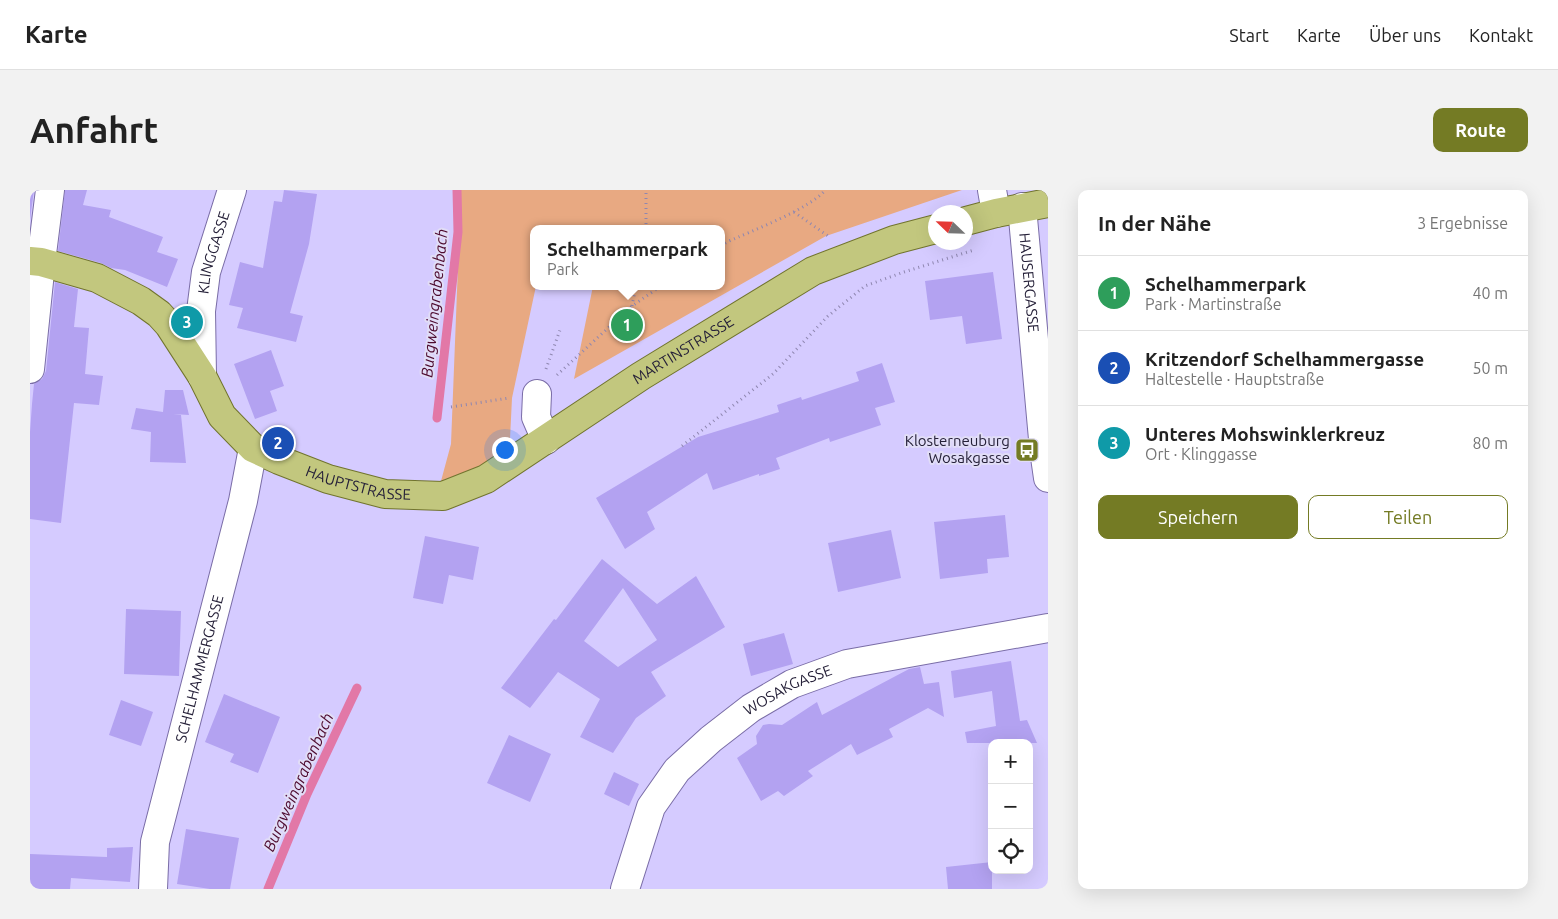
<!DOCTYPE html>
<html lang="de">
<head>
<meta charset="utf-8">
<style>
	:root { --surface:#fff; --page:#f2f2f2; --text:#222; --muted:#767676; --line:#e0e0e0; --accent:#747b24 }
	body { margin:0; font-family:Ubuntu,sans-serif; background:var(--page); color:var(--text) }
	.controls { position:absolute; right:15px; bottom:15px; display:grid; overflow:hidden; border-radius:10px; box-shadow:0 5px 20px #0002 }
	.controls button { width:45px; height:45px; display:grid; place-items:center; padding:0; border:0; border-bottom:1px solid var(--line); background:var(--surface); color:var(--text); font:25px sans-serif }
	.compass { position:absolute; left:898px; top:15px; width:45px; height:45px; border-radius:50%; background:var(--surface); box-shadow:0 5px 20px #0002; rotate:293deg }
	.you { position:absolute; left:474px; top:259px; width:18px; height:18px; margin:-12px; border:4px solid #fff; border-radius:50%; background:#1a73e8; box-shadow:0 0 0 8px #1a73e833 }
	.badge { display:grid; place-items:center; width:32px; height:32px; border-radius:50%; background:var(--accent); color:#fff; font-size:16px; font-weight:700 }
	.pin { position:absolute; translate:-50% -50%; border:2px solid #fff; box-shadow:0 1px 5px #0006 }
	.popup { position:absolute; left:500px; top:35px; width:195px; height:65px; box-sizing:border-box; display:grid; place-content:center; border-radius:10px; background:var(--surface); filter:drop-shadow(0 1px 4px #0005); font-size:16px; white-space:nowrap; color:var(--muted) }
	.popup b { font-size:19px; color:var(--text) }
	.popup::after { content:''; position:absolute; left:50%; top:100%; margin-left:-10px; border:10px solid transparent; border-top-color:var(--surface) }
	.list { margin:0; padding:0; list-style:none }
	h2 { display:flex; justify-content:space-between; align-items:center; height:65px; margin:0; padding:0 20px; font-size:21px }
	h2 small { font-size:16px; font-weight:400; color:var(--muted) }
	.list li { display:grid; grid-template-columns:32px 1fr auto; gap:15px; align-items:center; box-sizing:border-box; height:75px; padding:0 20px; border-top:1px solid var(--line) }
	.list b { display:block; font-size:19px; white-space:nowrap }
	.list p { margin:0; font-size:16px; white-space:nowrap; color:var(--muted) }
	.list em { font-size:16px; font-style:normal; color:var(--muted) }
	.actions { display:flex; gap:10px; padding:15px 20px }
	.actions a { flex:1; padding:11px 0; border:1px solid var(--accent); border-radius:10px; text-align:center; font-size:18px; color:var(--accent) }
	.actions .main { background:var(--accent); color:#fff }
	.icon { flex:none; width:28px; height:28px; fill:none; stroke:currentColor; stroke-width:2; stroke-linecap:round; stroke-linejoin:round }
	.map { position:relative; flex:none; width:1018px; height:699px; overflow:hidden; border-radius:10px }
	header { display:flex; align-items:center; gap:30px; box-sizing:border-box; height:70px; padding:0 25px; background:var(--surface); border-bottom:1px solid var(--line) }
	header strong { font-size:24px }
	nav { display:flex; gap:28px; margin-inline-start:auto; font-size:18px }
	.intro { display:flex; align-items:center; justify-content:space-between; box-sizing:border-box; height:120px; padding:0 30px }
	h1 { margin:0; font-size:35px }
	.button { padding:12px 22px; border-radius:10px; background:var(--accent); color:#fff; font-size:18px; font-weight:700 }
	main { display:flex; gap:30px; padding:0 30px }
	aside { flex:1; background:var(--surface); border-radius:10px; box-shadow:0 5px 20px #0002 }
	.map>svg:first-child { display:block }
	.green { fill:#e8a982 }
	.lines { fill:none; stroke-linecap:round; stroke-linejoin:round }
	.stream { stroke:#e278a7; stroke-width:9 }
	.building { fill:#b3a2f1; fill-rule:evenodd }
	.minor-casing { stroke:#7a6da7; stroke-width:30 }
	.major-casing { stroke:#71742e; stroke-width:30 }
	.path { stroke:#8f87b0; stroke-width:3; stroke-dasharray:1 4; stroke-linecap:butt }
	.minor { stroke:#fff; stroke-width:28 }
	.major { stroke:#c2c77e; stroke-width:28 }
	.labels { text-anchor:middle; stroke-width:4; stroke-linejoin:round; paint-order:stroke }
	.street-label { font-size:15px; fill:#262139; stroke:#e1ddf7 }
	.poi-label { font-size:15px; fill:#262139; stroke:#e1ddf7; text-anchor:end }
	.water-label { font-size:16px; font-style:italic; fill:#4d0a2e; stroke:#e1ddf7 }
</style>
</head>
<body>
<header>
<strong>Karte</strong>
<nav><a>Start</a><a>Karte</a><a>Über uns</a><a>Kontakt</a></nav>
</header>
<div class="intro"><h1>Anfahrt</h1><a class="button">Route</a></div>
<main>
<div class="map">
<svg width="1018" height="699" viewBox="0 0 1018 699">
	<rect width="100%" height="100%" fill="#d5cbff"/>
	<!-- green -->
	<polygon class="green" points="431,0 932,0 796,46 544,189 563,96 691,96 691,39 503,39 503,96 506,96 482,208 480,249 456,274 411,291 421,254"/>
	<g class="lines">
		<!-- stream -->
		<g class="stream">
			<polyline points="407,228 428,42 427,0"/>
			<polyline points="238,699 277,604 327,498"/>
		</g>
	</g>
	<!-- building -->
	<g class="building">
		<polygon points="0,0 4,0 0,30"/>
		<polygon points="35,0 57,0 53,15 81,20 79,27 133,47 127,62 148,69 137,97 95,80 81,78 71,73 28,61"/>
		<polygon points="254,0 287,4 279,54 260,123 273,126 266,152 207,138 213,118 199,115 210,72 233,78 244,11 252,12"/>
		<polygon points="963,82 972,149 936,154 932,126 900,130 895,91"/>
		<polygon points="25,92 48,99 44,137 59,138 55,184 73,186 69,215 44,213 31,333 0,329 0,242 2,214 4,194 12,189 16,181"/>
		<polygon points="241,160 254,196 240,201 247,221 225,229 204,174"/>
		<polygon points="852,173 865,212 845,218 851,235 800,252 799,248 746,268 750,279 729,286 729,284 683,300 677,283 617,322 625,339 595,359 566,308 668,247 749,222 747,215 771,207 772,210 829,191 826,182"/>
		<polygon points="135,200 153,200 159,225 143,224 151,225 156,273 120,272 121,242 101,239 106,218 133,222"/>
		<polygon points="975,325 979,367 957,369 958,383 910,389 904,332"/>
		<polygon points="861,340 871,388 808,402 798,353"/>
		<polygon points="395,346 449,357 443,390 419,385 413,414 383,408"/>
		<path d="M572,369L627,414L666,386L695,437L621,482L636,506L606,528L583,563L550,547L570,509L528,482L500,518L471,498L524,429L526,430ZM593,398L627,450L588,477L554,451Z"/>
		<polygon points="96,419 151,421 149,486 94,484"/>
		<polygon points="754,443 763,474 721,486 713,454"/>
		<polygon points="981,471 990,531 997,530 1007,553 937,553 935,542 966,536 962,501 924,508 921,481"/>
		<polygon points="890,477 894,494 909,492 914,527 898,518 859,539 863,547 827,565 821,554 778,581 783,586 754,606 748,601 731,611 707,568 727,554 726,546 733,535 739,534 752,535 787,512 792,525 879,479"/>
		<polygon points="194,504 250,527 228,583 200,572 204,564 175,552"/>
		<polygon points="91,510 123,522 111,556 79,545"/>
		<polygon points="479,545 521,564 500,612 457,593"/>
		<polygon points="584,582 609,594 599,616 574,604"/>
		<polygon points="156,639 209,648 200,699 180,699 147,694"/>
		<polygon points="103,657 100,692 41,688 40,699 0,699 0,664 77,667 77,658"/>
		<polygon points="962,672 962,699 918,699 916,677"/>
	</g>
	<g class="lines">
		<!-- minor casing -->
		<g class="minor-casing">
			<g id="minor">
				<polyline points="962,0 966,23"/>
				<path id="s1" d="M992,17L1014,260L1018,288"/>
				<polyline points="0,179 11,72 20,0"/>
				<path id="s2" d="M172,186L171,121L176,82L202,0"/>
				<polyline points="507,204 506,227 516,250"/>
				<path id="s3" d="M123,699L125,652L213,311L223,258"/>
				<path id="s4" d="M595,699L621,617L647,580L681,549L721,518L762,494L817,474L1018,438"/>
			</g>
		</g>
		<!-- major casing -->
		<g class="major-casing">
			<g id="major">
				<polyline points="936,31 966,23 1018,13"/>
				<path id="s5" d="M0,71L11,72L67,88L111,111L129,124L139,135L172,186L192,226L223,258L249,270L298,289L355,304L413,306L456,289L611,186L783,81L864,50L906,39"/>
			</g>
		</g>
		<!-- path -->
		<g class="path">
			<polyline points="764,22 798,46"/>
			<polyline points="616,39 616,0"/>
			<path d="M691,56L697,52C719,42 782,18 795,0"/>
			<polyline points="602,116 606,96"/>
			<polyline points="516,179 530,140"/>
			<polyline points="527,185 602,116 631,96"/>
			<polyline points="421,217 479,208"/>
			<polyline points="652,256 743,184 798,126 835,96 874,82 944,60"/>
		</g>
		<!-- minor -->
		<use href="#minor" class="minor"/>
		<!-- major -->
		<use href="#major" class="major"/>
	</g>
	<!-- icons -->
	<defs>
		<g id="bus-square" transform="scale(1.25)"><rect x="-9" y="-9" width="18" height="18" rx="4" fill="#747b24" stroke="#e1ddf7"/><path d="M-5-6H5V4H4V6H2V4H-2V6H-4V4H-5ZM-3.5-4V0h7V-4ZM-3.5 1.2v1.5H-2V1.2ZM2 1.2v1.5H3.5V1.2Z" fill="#fff"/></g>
	</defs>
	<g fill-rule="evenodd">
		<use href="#bus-square" x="997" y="260"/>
	</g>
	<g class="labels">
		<!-- street labels -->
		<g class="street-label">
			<text dy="5" stroke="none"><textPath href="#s2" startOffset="125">KLINGGASSE</textPath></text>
			<text dy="5" stroke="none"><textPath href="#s1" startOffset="76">HAUSERGASSE</textPath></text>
			<text dy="5" stroke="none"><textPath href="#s5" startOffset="786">MARTINSTRASSE</textPath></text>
			<text dy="5" stroke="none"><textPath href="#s5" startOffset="418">HAUPTSTRASSE</textPath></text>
			<text dy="5" stroke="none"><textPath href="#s3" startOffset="226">SCHELHAMMERGASSE</textPath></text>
			<text dy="5" stroke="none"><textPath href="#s4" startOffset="269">WOSAKGASSE</textPath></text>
		</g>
		<!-- poi labels -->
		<g class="poi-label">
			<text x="980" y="256">Klosterneuburg<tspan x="980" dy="17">Wosakgasse</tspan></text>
		</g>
		<!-- water labels -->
		<g class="water-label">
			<text transform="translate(404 113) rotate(-84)" y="6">Burgweingrabenbach</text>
			<text transform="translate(268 592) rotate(-66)" y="6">Burgweingrabenbach</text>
		</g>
	</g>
</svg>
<div class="controls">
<button>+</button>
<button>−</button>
<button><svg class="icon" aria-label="locate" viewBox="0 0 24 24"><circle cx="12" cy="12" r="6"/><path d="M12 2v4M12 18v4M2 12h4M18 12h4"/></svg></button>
</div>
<svg class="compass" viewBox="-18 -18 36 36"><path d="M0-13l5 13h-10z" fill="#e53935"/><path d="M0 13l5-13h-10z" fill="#767676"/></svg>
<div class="you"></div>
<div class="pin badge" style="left:597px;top:135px;background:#2e9e5b">1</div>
<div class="popup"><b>Schelhammerpark</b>Park</div>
<div class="pin badge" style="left:248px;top:253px;background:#1a4fb4">2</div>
<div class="pin badge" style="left:157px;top:132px;background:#0f9aa8">3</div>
</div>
<aside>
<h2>In der Nähe<small>3 Ergebnisse</small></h2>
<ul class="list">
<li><span class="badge" style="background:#2e9e5b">1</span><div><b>Schelhammerpark</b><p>Park · Martinstraße</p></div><em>40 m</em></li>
<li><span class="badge" style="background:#1a4fb4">2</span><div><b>Kritzendorf Schelhammergasse</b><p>Haltestelle · Hauptstraße</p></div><em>50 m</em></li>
<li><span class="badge" style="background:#0f9aa8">3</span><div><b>Unteres Mohswinklerkreuz</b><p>Ort · Klinggasse</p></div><em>80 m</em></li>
</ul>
<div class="actions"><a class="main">Speichern</a><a>Teilen</a></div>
</aside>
</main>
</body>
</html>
